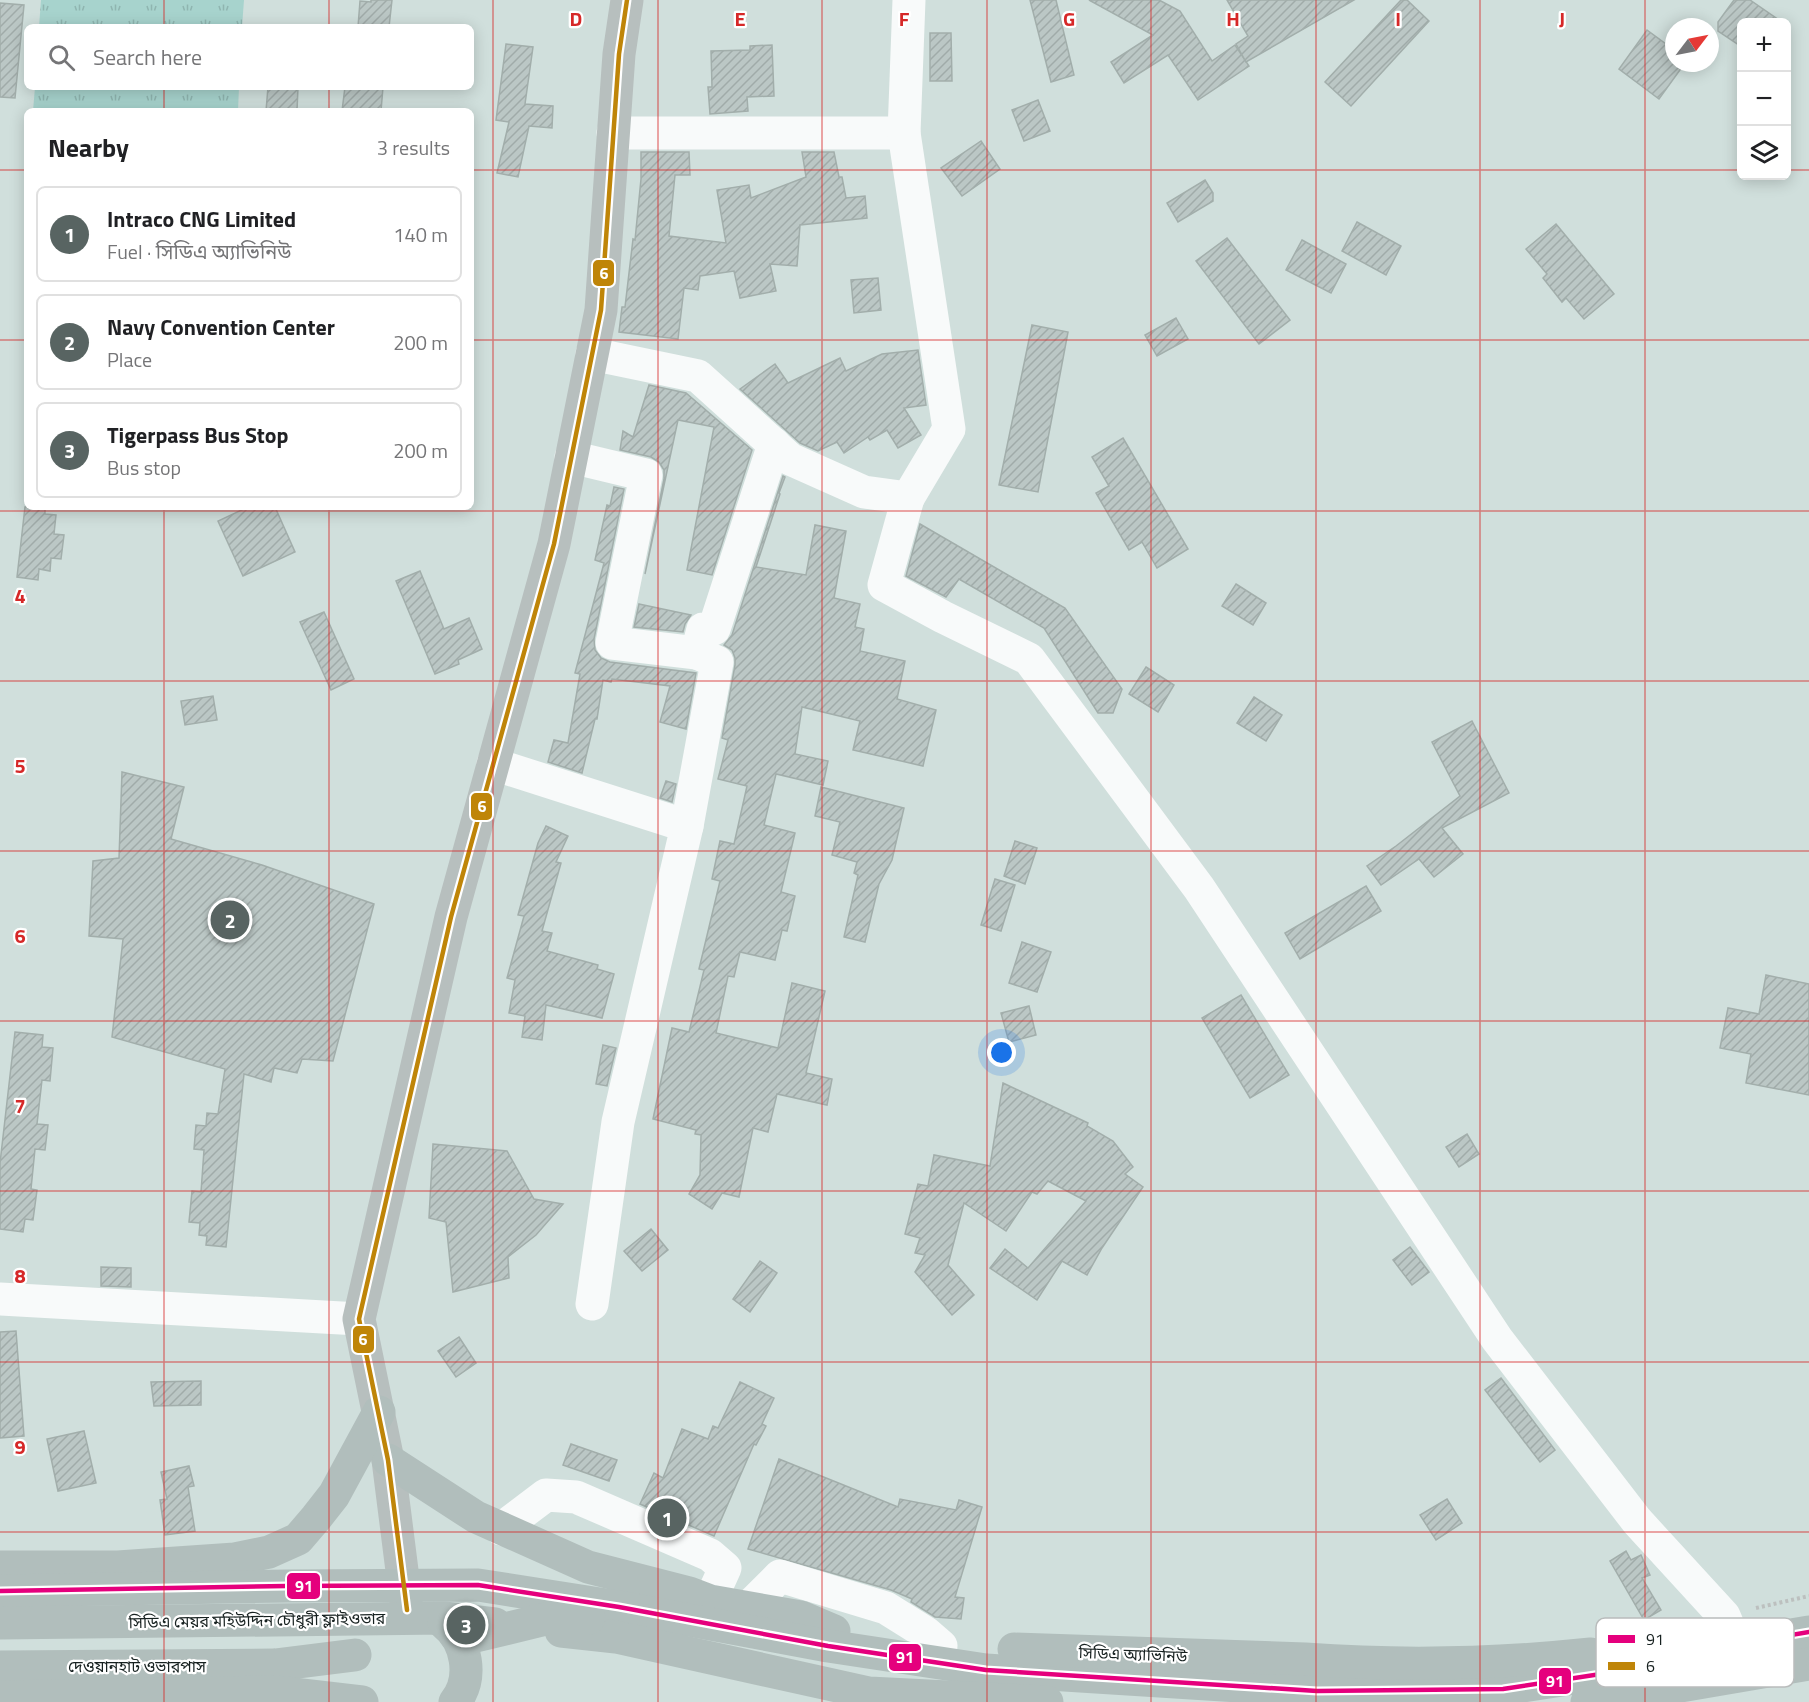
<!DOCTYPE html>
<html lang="en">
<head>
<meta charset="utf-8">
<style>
	:root { --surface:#fff; --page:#f2f2f2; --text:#202124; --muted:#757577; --line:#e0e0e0; --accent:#586462 }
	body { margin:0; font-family:"Titillium Web","Noto Sans Bengali",sans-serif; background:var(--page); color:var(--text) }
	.controls { position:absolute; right:18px; top:18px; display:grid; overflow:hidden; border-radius:9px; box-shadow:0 3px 15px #0003 }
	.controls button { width:54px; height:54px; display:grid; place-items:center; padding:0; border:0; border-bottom:2px solid var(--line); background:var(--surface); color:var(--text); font:30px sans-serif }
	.compass { position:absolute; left:1665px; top:18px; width:54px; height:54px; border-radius:50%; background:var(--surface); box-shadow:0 3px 15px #0003; rotate:58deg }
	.you { position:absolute; left:1002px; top:1053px; width:21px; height:21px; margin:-15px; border:4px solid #fff; border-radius:50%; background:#1a73e8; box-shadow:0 0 0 9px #1a73e833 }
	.badge { display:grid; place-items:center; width:39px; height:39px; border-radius:50%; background:var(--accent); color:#fff; font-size:20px; font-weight:700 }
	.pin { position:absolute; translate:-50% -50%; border:3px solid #fff; box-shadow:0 2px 6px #0006 }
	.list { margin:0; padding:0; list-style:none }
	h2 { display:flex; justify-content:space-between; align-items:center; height:78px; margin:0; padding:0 24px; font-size:26px }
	h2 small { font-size:20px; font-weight:400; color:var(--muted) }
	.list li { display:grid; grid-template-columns:39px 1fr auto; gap:18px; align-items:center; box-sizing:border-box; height:96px; margin:0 12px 12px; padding:0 12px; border:2px solid var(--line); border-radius:9px }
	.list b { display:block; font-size:22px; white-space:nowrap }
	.list p { margin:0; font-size:20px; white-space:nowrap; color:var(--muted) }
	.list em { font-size:20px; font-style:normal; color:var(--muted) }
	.icon { flex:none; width:33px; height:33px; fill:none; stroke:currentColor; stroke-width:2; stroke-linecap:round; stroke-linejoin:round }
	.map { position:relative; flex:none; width:1809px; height:1702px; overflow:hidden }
	.search { position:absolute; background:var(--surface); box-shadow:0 3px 15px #0003; left:24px; top:24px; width:450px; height:66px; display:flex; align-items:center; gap:15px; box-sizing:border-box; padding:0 21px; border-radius:9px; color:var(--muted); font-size:22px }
	.panel { position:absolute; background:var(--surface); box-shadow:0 3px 15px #0003; left:24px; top:108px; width:450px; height:402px; border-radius:9px }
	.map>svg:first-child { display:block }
	.grass { fill:url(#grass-tufts) }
	.building { fill:url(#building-hatch); stroke:#a2aeab; stroke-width:1.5 }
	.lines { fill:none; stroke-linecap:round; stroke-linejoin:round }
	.path { stroke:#bcc0bf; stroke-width:4; stroke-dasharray:3 3; stroke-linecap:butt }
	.minor { stroke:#f8fafa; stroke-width:33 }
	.major { stroke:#b7bfbe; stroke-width:33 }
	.highway { stroke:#b1bebc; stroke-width:33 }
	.bus-1-casing { stroke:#fff; stroke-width:9 }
	.bus-2-casing { stroke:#fff; stroke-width:9 }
	.bus-1 { stroke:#e5007d; stroke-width:4.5 }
	.bus-2 { stroke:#bf8508; stroke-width:4.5 }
	.grid { fill:none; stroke:#d62828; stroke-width:1.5; stroke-opacity:0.55 }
	.labels { text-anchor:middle; stroke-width:4.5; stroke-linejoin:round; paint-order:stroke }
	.street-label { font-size:16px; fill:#172120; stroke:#fff }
	.key { fill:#fff; stroke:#b9bcbc; stroke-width:1.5 }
	.key-label { font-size:16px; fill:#172120 }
	.grid-label { font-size:20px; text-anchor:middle; font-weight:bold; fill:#d62828; stroke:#fff; stroke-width:4.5; stroke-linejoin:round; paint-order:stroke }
	.line-badge { stroke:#fff; stroke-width:2 }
	.badge-label { font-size:16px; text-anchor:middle; font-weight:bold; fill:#fff }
</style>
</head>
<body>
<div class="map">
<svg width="1809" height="1702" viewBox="0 0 1809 1702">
	<defs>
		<pattern id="grass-tufts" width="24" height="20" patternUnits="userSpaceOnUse" patternTransform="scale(1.5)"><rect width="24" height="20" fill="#a7d3cd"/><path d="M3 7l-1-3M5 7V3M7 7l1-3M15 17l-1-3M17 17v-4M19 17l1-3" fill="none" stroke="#8fb5b0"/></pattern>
		<pattern id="building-hatch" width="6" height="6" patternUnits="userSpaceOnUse" patternTransform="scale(1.5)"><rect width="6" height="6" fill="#bbc7c5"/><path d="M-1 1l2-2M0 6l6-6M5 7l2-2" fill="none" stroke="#a0aba9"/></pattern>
	</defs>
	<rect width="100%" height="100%" fill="#d0dfdc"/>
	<!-- grass -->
	<g class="grass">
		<polygon points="41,0 244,0 242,27 39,27"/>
		<polygon points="35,87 239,87 238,111 33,111"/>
	</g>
	<!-- building -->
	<g class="building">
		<polygon points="371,0 392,0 389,27 358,27 360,1 371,2"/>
		<polygon points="1030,0 1056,0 1074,75 1051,82"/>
		<polygon points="1089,0 1159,0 1180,11 1212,61 1235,45 1249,66 1198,100 1168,55 1124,83 1111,62 1153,35"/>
		<polygon points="1227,0 1354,0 1246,62 1236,44 1248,36"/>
		<polygon points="1401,0 1407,0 1429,21 1351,106 1325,82"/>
		<polygon points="1734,0 1750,0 1782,22 1742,22 1742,47 1718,31 1718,22"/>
		<polygon points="0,3 24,5 15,98 0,97"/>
		<polygon points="1647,30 1674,50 1674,63 1685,63 1659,99 1619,69"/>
		<polygon points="930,33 951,33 952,81 930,81"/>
		<polygon points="506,44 533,47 525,104 553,106 552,128 529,126 518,177 497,173 509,122 496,120"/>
		<polygon points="772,45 774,96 747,97 748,111 710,114 708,87 712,87 711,51 750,50 750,46"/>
		<polygon points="268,87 298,87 297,111 266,111"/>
		<polygon points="345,87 383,87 381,111 342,111"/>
		<polygon points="1038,100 1050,131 1024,141 1012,110"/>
		<polygon points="981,141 1000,169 962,196 941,168"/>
		<polygon points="641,152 689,152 690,175 675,175 669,236 726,243 717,190 749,185 751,198 806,177 802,152 834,152 839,177 842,177 846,198 865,196 867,218 800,225 797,266 770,264 776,291 740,298 734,271 700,276 698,290 684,288 678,339 619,332 622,307 625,307 633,239 635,240 641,179"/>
		<polygon points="1205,180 1213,193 1213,201 1178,222 1167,203"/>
		<polygon points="1357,222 1401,246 1386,275 1342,251"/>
		<polygon points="1556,224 1614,294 1584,319 1566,298 1562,302 1543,278 1547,274 1526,249"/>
		<polygon points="1227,238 1290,320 1259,344 1196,261"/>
		<polygon points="1302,240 1346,264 1331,293 1286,270"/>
		<polygon points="878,278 881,310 854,313 851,280"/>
		<polygon points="1176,318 1188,339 1157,356 1145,335"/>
		<polygon points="1032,325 1068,332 1038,492 999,485"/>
		<polygon points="918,350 926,405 904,408 921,435 898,448 887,430 870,440 868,437 844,453 837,442 818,451 800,443 740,389 775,364 788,383 840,358 846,371 882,354"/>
		<polygon points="649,385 686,393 752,450 712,575 687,570 714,427 678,420 645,574 664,479 664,470 659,462 651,457 620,450 623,431 633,437"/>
		<polygon points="1123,438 1188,549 1157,568 1142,542 1129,550 1096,493 1109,486 1092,457"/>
		<polygon points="783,476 785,477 779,493 780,494 756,567 806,575 815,525 846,531 834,598 860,604 855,627 864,629 860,651 905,661 897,699 936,710 923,766 853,750 860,721 802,707 795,754 828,761 823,785 776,774 764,825 795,833 781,892 795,896 787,931 782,930 775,960 740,952 734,977 728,976 716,1033 778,1048 792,983 825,991 806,1073 832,1079 827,1105 777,1094 768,1132 753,1128 739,1197 722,1193 712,1209 689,1194 700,1175 701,1135 695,1134 696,1130 653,1119 672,1028 689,1032 704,970 699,969 720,881 712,879 720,841 734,844 747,786 718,779 728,740 722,738 735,665 735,658 732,650 724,645 732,635"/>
		<polygon points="614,487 624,489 594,639 595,650 601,658 610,662 696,673 686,729 660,722 670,686 612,679 611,682 603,680 597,719 595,719 582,773 548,762 554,740 568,743 580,674 575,673 604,563 595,560 607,505 610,506"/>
		<polygon points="25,507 45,507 45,514 56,515 54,534 64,535 61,559 51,558 50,571 39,569 38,580 17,577"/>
		<polygon points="248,507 275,507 295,552 243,576 218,521"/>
		<polygon points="920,524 1065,608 1122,689 1113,713 1098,713 1044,628 959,579 946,597 906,576"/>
		<polygon points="420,571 444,629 469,618 482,649 458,660 459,664 435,674 396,581"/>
		<polygon points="1236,584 1266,603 1253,625 1222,606"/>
		<polygon points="639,604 691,615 685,624 683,632 634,627"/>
		<polygon points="324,612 354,679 331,690 300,622"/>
		<polygon points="1146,667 1174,685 1158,712 1129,694"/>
		<polygon points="213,696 217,720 185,725 181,701"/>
		<polygon points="1254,697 1282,715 1266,741 1237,723"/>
		<polygon points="1472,721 1509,793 1442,828 1463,854 1434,877 1419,859 1381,885 1367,866 1396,846 1460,796 1432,742"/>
		<polygon points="122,772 184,787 171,839 262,865 374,904 333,1061 302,1059 297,1073 274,1068 271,1082 244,1074 226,1247 206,1245 207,1236 199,1235 200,1223 189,1222 192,1191 201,1192 204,1150 194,1149 196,1125 206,1126 207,1113 218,1114 225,1069 112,1037 123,939 89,936 93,861 119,858"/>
		<polygon points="666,781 676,784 672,802 660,798"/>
		<polygon points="821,787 904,808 892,860 879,884 865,942 844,937 858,875 854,873 857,862 832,855 840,822 815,816"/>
		<polygon points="546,826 568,836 556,862 561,863 542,931 552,933 547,951 598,965 597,969 614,974 602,1018 546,1005 542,1040 522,1037 525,1016 509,1013 515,980 507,978 524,916 518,915 538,843"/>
		<polygon points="1015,841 1037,848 1025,884 1004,876"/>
		<polygon points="995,879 1015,885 1001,931 981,925"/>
		<polygon points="1366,886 1381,911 1300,959 1285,933"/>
		<polygon points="1022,942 1051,952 1037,992 1009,983"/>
		<polygon points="1766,975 1809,984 1809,1095 1746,1083 1751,1054 1720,1048 1728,1008 1759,1014"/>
		<polygon points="1241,995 1289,1075 1250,1098 1202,1018"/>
		<polygon points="1029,1006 1036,1035 1009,1042 1001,1013"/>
		<polygon points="15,1032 43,1035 42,1047 53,1048 50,1081 42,1080 37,1124 48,1125 45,1150 35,1149 31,1189 37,1190 33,1220 25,1219 23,1232 0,1229 0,1163"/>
		<polygon points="603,1045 616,1048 607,1086 596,1084"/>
		<polygon points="1003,1083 1088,1123 1087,1126 1113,1141 1133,1167 1125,1174 1143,1187 1102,1248 1087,1275 1062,1261 1037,1300 990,1268 1005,1249 1028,1268 1086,1201 1048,1181 1037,1194 1032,1192 1006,1231 964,1203 948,1265 974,1295 952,1315 915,1272 925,1255 915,1253 920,1238 905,1234 918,1184 928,1186 934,1155 990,1166"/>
		<polygon points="1467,1134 1479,1154 1459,1167 1446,1147"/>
		<polygon points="433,1144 507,1151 534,1199 563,1204 536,1235 508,1257 509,1278 453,1292 446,1222 429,1218"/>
		<polygon points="651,1229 668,1250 642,1271 624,1251"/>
		<polygon points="1410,1247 1429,1272 1412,1285 1393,1260"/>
		<polygon points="760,1261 777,1273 750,1312 733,1299"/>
		<polygon points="101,1267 131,1268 131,1287 101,1286"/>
		<polygon points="16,1331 24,1436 0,1438 0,1332"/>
		<polygon points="459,1337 476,1363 456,1377 438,1351"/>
		<polygon points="1501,1378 1555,1450 1540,1462 1485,1390"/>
		<polygon points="201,1381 201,1405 154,1406 151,1382"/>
		<polygon points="740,1382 774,1398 762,1424 766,1426 756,1445 754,1444 714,1536 640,1504 654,1473 663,1478 682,1429 708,1439 713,1426 718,1428"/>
		<polygon points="84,1431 96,1483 58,1491 47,1439"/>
		<polygon points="571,1444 617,1460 609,1481 563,1465"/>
		<polygon points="779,1459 898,1507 900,1499 956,1510 959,1500 982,1507 955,1597 964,1598 961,1619 935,1617 911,1602 912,1599 891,1590 748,1549"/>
		<polygon points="189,1466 194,1486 188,1487 195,1531 165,1535 160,1500 167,1499 161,1472"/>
		<polygon points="1447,1499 1462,1523 1436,1540 1420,1515"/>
		<polygon points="1626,1551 1631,1560 1641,1555 1650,1575 1642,1578 1661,1610 1644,1620 1610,1561"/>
	</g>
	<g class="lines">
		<!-- path -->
		<polyline class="path" points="1756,1608 1809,1596"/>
		<!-- minor -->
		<g class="minor">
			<polyline points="613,133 904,133"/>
			<polyline points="592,354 698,376 790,459 864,492 908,498 884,585 943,617 1029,659 1199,888 1497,1339 1637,1521 1724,1616 1732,1635"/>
			<polyline points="571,457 646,475 612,643 697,653"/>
			<polyline points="908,498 949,429 904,133 909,0"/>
			<polyline points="493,764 687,826 618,1122 592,1304"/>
			<polyline points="687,826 717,662 697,653 703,629 714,629 774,444"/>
			<polyline points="0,1299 359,1319"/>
			<polyline points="501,1529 546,1495 576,1497 710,1555 725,1568 710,1601"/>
			<polyline points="748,1620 749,1607 780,1576 886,1608 926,1633 941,1646"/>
		</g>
		<!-- major -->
		<polyline class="major" points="407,1610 388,1460 359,1319 451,917 554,544 601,310 619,54 627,0"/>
		<!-- highway -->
		<g class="highway">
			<polyline points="388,1460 476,1517 588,1567 689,1593 710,1601 801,1617 834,1631"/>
			<polyline points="0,1567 118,1567 235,1559 269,1552 298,1539 316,1518 334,1495 379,1412"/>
			<polyline points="0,1591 287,1586 478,1585 619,1607 828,1646 986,1670 1317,1691 1503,1689 1653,1666 1762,1640 1809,1632"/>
			<polyline points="0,1623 444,1618 495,1624"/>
			<path d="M444,1623C467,1641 474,1678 455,1702"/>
			<polyline points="561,1631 616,1637 869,1693 1047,1702"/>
			<polyline points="459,1640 550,1618 589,1618"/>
			<path d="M1014,1649L1305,1659C1401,1666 1496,1664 1591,1654"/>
			<polyline points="0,1667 275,1665 355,1655"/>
			<polyline points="0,1697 276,1692 362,1702"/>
			<polyline points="1587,1702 1809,1664"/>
		</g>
		<!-- bus-1 casing -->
		<g class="bus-1-casing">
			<polyline id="bus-1" points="0,1591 287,1586 478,1585 619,1607 828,1646 986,1670 1317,1691 1503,1689 1653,1666 1762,1640 1809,1632"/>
		</g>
		<!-- bus-2 casing -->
		<g class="bus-2-casing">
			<polyline id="bus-2" points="407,1610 388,1460 359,1319 451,917 554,544 601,310 619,54 627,0"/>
		</g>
		<!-- bus-1 -->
		<use href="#bus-1" class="bus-1"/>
		<!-- bus-2 -->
		<use href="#bus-2" class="bus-2"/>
	</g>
	<!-- grid -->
	<path class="grid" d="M164,0V27M329,0V27M493,0V1702M658,0V1702M822,0V1702M987,0V1702M1151,0V1702M1316,0V1702M1480,0V1702M1645,0V1702M164,87V111M329,87V111M0,170H27M471,170H1742M1786,170H1809M0,340H27M471,340H1809M164,507V1702M329,507V1702M0,511H1809M0,681H1809M0,851H1809M0,1021H1809M0,1191H1809M0,1362H1809M0,1532H1809"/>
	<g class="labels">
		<!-- street labels -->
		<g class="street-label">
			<text transform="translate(257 1620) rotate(-1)" y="6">সিডিএ মেয়র মহিউদ্দিন চৌধুরী ফ্লাইওভার</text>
			<text transform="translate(1133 1654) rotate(2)" y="6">সিডিএ অ্যাভিনিউ</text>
			<text x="137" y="1672">দেওয়ানহাট ওভারপাস</text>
		</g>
	</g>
	<!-- legend -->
	<rect x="1596" y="1618" width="198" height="69" rx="9" class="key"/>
	<rect x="1608" y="1635" width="27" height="8" fill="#e5007d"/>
	<rect x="1608" y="1662" width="27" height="8" fill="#bf8508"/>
	<g class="key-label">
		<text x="1646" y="1645">91</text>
		<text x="1646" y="1672">6</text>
	</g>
	<g class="grid-label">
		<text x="576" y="26">D</text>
		<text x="740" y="26">E</text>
		<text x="904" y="26">F</text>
		<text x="1069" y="26">G</text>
		<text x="1233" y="26">H</text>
		<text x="1398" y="26">I</text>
		<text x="1562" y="26">J</text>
		<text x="20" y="603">4</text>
		<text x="20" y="773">5</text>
		<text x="20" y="943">6</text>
		<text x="20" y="1113">7</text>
		<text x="20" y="1283">8</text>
		<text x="20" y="1454">9</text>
	</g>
	<g class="line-badge">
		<rect x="592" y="259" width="23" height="28" rx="6" fill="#bf8508"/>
		<rect x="470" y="792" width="23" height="29" rx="6" fill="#bf8508"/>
		<rect x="352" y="1325" width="23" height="29" rx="6" fill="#bf8508"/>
		<rect x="286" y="1572" width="35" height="28" rx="6" fill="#e5007d"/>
		<rect x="888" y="1643" width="34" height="29" rx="6" fill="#e5007d"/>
		<rect x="1538" y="1667" width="34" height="28" rx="6" fill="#e5007d"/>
	</g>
	<g class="badge-label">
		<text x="604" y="279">6</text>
		<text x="482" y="812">6</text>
		<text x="363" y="1345">6</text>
		<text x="304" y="1592">91</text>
		<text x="905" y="1663">91</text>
		<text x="1555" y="1687">91</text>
	</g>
</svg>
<div class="controls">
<button>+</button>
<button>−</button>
<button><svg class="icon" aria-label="layers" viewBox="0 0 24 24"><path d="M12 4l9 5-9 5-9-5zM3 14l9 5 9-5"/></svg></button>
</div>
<svg class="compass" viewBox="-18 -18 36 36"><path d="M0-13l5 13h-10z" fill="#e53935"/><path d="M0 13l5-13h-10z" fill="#757577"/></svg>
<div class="you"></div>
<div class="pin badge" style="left:667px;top:1518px">1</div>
<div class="pin badge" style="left:230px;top:920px">2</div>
<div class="pin badge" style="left:466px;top:1625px">3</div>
<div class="search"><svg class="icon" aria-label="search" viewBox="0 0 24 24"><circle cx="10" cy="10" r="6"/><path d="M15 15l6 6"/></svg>Search here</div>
<section class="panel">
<h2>Nearby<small>3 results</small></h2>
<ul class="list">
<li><span class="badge">1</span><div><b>Intraco CNG Limited</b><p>Fuel · সিডিএ অ্যাভিনিউ</p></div><em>140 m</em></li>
<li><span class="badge">2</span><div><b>Navy Convention Center</b><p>Place</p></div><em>200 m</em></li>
<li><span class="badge">3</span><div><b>Tigerpass Bus Stop</b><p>Bus stop</p></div><em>200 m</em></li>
</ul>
</section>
</div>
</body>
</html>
